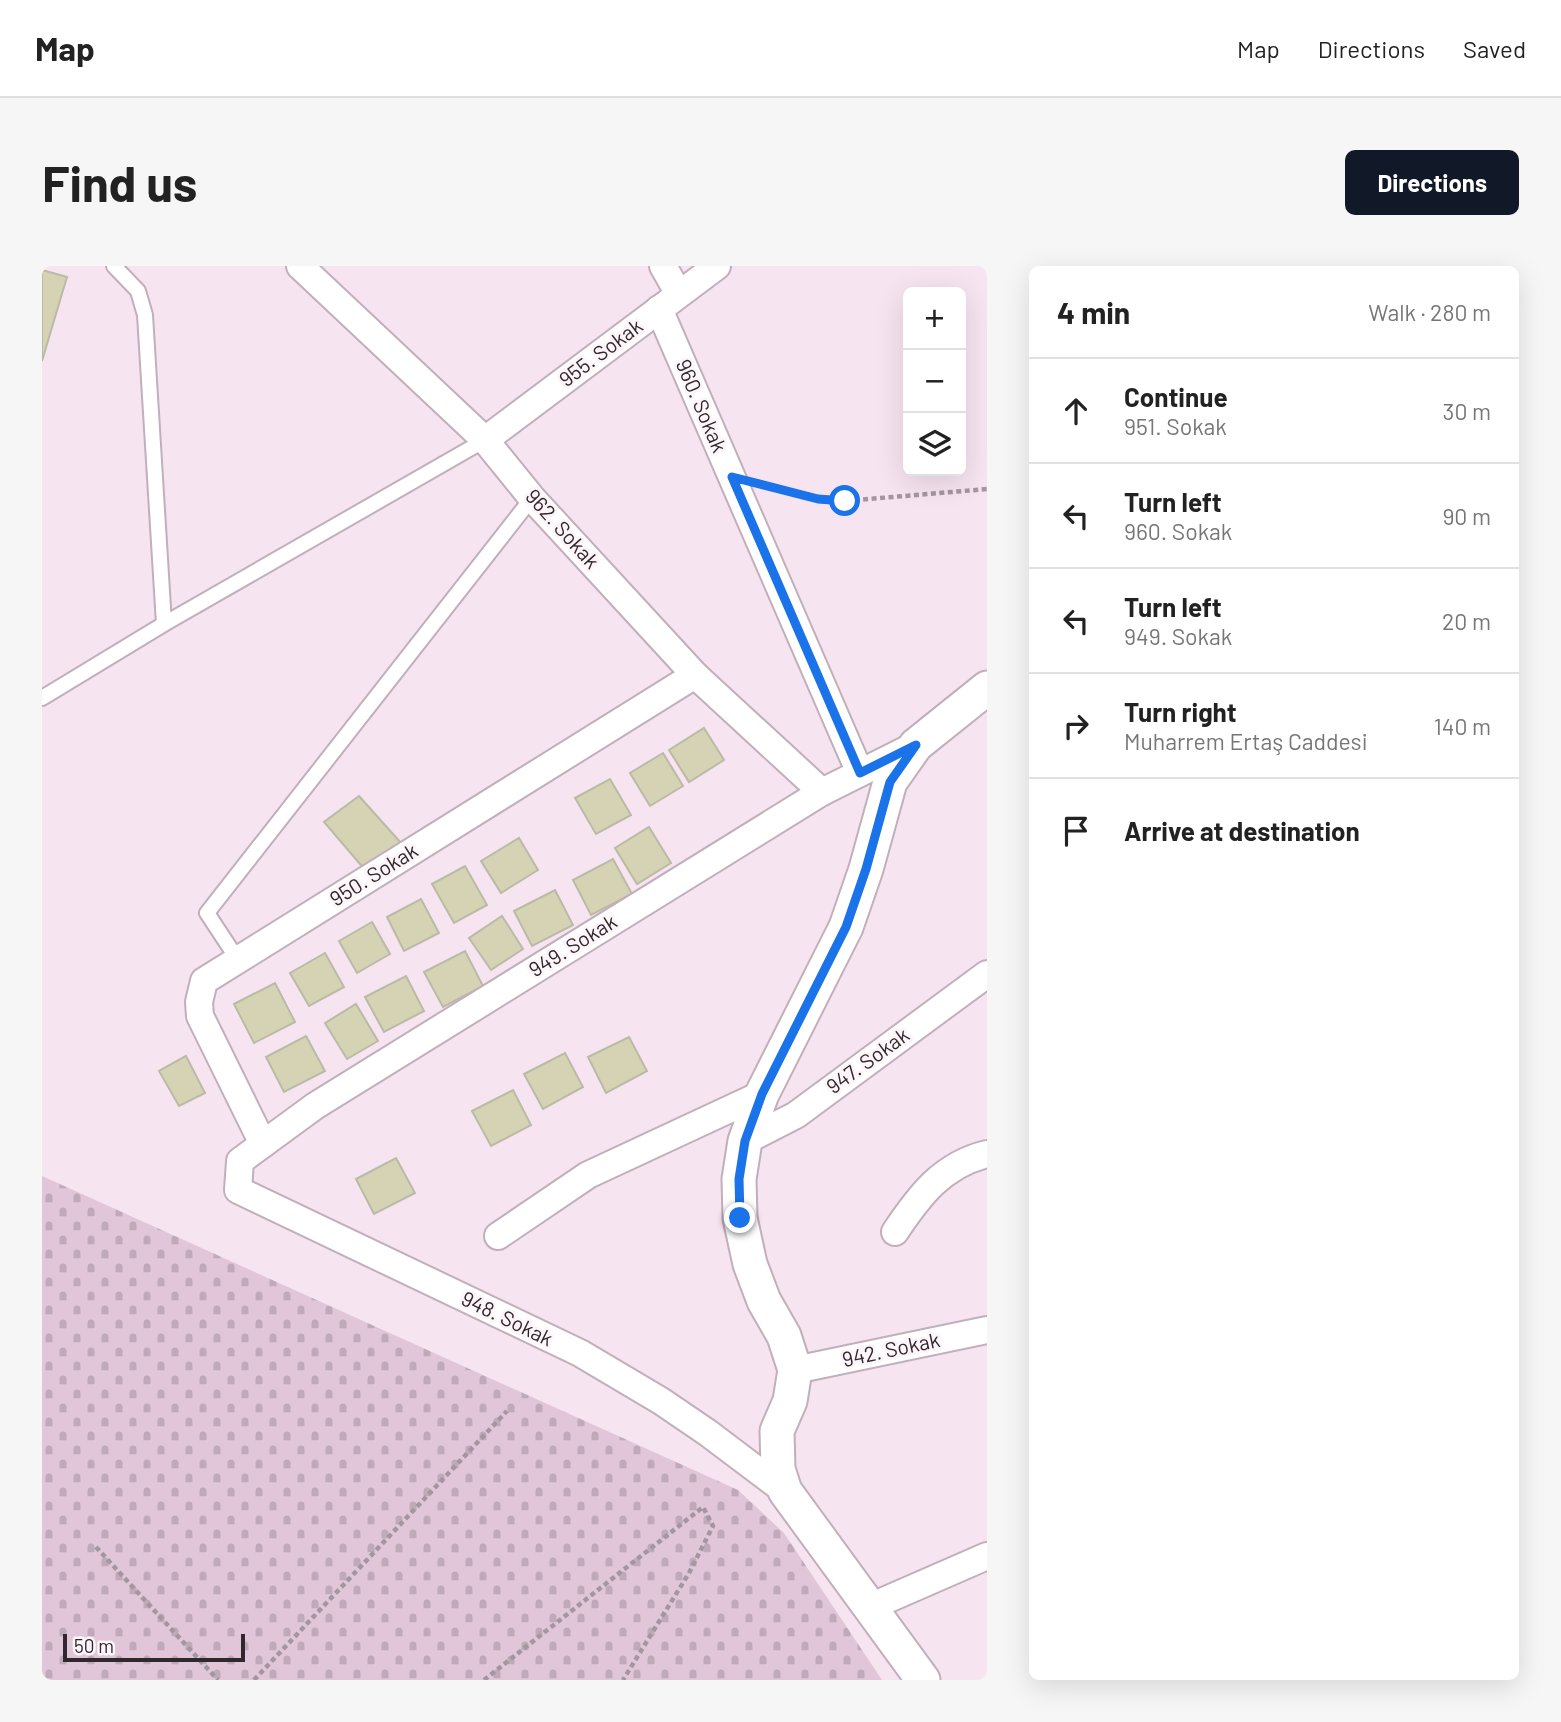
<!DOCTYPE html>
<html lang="en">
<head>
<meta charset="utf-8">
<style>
	:root { --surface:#fff; --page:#f6f6f6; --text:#222; --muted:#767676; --line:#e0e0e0; --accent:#111827 }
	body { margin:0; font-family:Barlow,sans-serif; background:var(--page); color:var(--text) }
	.controls { position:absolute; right:21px; top:21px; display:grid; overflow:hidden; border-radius:10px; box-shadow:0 7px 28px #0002 }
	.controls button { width:63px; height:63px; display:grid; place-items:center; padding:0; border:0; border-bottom:2px solid var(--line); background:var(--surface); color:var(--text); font:35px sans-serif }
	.scale { position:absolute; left:21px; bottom:18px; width:182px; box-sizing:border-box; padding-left:7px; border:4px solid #2f282c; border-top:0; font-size:19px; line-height:24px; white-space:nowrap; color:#2f282c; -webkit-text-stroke:5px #fdf5fa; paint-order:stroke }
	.stop { position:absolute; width:21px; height:21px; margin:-16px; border:5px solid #1a73e8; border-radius:50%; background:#fff }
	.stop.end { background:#1a73e8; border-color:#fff; box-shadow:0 2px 7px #0008 }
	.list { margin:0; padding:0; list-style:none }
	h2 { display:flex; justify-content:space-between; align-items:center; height:91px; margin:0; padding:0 28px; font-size:30px }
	h2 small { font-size:23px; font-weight:400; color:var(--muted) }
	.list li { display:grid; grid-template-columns:46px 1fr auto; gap:21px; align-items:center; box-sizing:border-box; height:105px; padding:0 28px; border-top:2px solid var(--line) }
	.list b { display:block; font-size:26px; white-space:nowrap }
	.list p { margin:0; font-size:23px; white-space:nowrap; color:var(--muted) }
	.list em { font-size:23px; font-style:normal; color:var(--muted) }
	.icon { flex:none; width:38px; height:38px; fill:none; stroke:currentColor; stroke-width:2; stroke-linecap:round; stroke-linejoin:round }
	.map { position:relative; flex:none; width:945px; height:1414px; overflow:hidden; border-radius:10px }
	header { display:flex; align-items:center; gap:42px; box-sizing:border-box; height:98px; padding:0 35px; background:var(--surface); border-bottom:2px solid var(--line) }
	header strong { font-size:33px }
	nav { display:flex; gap:38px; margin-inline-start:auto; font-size:24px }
	.intro { display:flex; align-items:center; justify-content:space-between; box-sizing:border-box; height:168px; padding:0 42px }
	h1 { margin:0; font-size:49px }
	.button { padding:18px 32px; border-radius:10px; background:var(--accent); color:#fff; font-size:24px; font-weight:700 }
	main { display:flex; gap:42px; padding:0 42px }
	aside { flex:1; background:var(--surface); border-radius:10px; box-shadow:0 7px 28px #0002 }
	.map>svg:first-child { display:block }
	.cemetery { fill:url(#cemetery-stones) }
	.building { fill:#d5d3b3; stroke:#bbbaa7; stroke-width:2 }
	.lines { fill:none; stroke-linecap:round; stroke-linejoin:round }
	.service-casing { stroke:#c1afbb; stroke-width:18 }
	.minor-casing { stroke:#c1afbb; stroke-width:30 }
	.tertiary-casing { stroke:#c1afbb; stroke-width:37 }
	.path { stroke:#a4969f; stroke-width:4.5; stroke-dasharray:5 3.5; stroke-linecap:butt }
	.service { stroke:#fff; stroke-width:14 }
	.minor { stroke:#fff; stroke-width:26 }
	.tertiary { stroke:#fff; stroke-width:33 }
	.route { stroke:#1a73e8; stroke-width:9 }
	.labels { text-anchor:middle; stroke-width:6; stroke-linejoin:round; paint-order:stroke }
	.street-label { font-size:21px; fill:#2f282c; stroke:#fdf5fa }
</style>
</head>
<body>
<header>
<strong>Map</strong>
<nav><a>Map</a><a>Directions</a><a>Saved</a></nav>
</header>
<div class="intro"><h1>Find us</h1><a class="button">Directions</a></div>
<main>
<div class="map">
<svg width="945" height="1414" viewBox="0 0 945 1414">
	<defs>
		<pattern id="cemetery-stones" width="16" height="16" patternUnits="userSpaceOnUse" patternTransform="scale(1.75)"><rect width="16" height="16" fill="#e0c6d8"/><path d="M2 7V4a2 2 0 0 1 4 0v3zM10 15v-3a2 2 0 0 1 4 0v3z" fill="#c0aaba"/></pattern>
	</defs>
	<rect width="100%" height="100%" fill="#f7e4f1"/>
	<!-- cemetery -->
	<polygon class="cemetery" points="0,910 696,1224 742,1267 840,1414 0,1414"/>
	<!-- building -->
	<g class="building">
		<polygon points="0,4 25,11 0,95"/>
		<polygon points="662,462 682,494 647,516 627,484"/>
		<polygon points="621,487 641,520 608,540 588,507"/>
		<polygon points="568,513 589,549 554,568 533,532"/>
		<polygon points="317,530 359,577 324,605 282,556"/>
		<polygon points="607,561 629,597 595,618 573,582"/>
		<polygon points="477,572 496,604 459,627 439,595"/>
		<polygon points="571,593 590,628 549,649 531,614"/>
		<polygon points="423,600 445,639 412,657 390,618"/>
		<polygon points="513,624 531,659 490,680 472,645"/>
		<polygon points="379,633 397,667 362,685 345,651"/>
		<polygon points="460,650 481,683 449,704 427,672"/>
		<polygon points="330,656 348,688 315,707 297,675"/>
		<polygon points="423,685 441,720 401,741 382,706"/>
		<polygon points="283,687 302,721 267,740 248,707"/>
		<polygon points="364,710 382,745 342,766 323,731"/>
		<polygon points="233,717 253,756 212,777 192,738"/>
		<polygon points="314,738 336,775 305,793 283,757"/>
		<polygon points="264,770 283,805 242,826 224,791"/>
		<polygon points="587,771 605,805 564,827 546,791"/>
		<polygon points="523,787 541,821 501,843 482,808"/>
		<polygon points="144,790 163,827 137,840 117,805"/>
		<polygon points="471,824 489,859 449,880 430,845"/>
		<polygon points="354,892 373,927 332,948 314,913"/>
	</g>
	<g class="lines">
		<!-- service casing -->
		<g class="service-casing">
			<g id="service">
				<polyline points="72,0 96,25 103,49 122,358 443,174"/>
				<polyline points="0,432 122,358"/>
				<polyline points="196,694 165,647 490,232"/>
			</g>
		</g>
		<!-- minor casing -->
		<g class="minor-casing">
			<g id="minor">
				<polyline points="258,0 443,174 490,232 653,409 780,526"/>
				<polyline points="621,0 637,28"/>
				<polyline points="617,43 818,507"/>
				<polyline points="443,174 675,0"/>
				<polyline points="703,875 754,849 945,708"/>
				<polyline points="221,878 158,750 157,736 162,715 653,409"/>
				<path d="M853,966C877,930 900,899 945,888"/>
				<polyline points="456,970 546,909 720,828"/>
				<polyline points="753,1104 945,1064"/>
				<polyline points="743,1225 666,1167 619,1135 538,1087 196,924 198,895 273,840 780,526 874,479"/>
				<polyline points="828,1341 945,1290"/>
			</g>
		</g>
		<!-- tertiary casing -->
		<g class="tertiary-casing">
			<polyline id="tertiary" points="881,1414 743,1225 736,1203 735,1165 748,1135 753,1104 742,1070 722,1035 708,998 698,952 697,913 703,875 720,828 804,661 824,603 848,516 874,479 945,422"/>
		</g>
		<!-- path -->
		<g class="path">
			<polyline points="721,219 776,233 803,235 945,223"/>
			<polyline points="54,1281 176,1414"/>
			<polyline points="212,1414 465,1145"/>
			<polyline points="442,1414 661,1241 671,1260 647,1307 581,1414"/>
		</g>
		<!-- service -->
		<use href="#service" class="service"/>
		<!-- minor -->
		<use href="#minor" class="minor"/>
		<!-- tertiary -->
		<use href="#tertiary" class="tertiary"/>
	</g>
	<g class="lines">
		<!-- route -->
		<polyline class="route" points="698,952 697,913 703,875 720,828 804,661 824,603 848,516 874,479 818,507 690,211 776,233 803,235"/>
	</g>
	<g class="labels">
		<!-- street labels -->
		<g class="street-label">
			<text transform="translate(559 87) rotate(-37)" y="7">955. Sokak</text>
			<text transform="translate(659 140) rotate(67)" y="7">960. Sokak</text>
			<text transform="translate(520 263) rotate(48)" y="7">962. Sokak</text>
			<text transform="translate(332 609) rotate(-32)" y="7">950. Sokak</text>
			<text transform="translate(531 680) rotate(-32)" y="7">949. Sokak</text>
			<text transform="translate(826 795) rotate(-36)" y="7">947. Sokak</text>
			<text transform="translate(465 1053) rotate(26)" y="7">948. Sokak</text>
			<text transform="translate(849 1084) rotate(-12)" y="7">942. Sokak</text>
		</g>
	</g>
</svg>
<div class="controls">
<button>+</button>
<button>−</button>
<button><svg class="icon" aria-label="layers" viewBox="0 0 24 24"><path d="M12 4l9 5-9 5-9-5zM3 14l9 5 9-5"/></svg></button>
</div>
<div class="scale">50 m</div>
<div class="stop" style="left:803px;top:235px"></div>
<div class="stop end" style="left:698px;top:952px"></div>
</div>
<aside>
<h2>4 min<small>Walk · 280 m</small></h2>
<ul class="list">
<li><svg class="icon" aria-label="ahead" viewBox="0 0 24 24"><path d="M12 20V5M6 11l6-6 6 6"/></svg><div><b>Continue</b><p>951. Sokak</p></div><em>30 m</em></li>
<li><svg class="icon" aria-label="left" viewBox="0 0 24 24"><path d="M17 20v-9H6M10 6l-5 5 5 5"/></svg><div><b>Turn left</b><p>960. Sokak</p></div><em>90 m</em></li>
<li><svg class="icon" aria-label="left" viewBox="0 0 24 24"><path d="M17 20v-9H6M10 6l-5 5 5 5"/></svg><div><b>Turn left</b><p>949. Sokak</p></div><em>20 m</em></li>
<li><svg class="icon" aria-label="right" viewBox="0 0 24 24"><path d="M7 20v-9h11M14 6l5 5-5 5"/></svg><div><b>Turn right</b><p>Muharrem Ertaş Caddesi</p></div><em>140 m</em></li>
<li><svg class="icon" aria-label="arrive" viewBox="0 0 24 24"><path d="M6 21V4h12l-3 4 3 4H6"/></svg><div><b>Arrive at destination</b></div></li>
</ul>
</aside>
</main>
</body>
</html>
